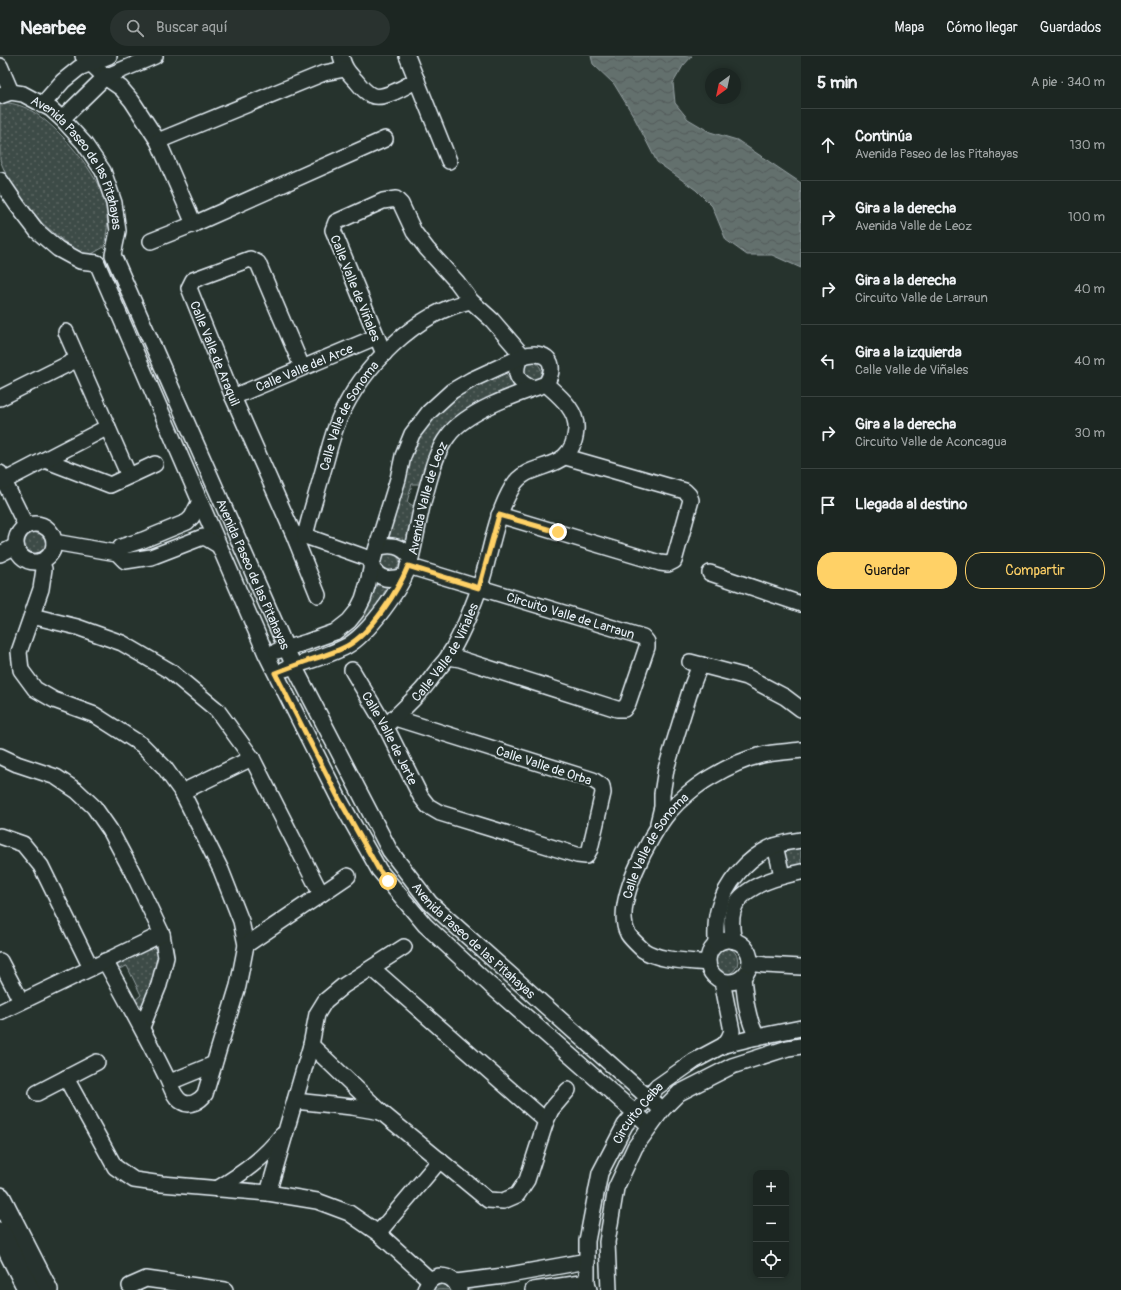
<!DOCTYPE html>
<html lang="es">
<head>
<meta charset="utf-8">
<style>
	:root { --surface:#1c2622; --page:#29322f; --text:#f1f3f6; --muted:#a0a5a5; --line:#3a4340; --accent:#ffd166 }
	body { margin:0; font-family:Pangolin,sans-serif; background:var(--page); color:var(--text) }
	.controls { position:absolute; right:12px; bottom:12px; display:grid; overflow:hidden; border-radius:8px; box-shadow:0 2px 6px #0003 }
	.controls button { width:36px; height:36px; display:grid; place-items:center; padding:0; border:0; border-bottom:1px solid var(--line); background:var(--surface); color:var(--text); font:20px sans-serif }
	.compass { position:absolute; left:705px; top:12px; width:36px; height:36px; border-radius:50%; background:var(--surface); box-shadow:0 2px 6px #0003; rotate:213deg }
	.stop { position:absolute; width:12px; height:12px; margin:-9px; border:3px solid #ffd166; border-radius:50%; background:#fff }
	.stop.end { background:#ffd166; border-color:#fff; box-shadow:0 1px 4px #0008 }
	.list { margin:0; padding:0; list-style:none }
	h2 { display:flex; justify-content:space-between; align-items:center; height:52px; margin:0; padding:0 16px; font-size:17px }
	h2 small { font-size:13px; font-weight:400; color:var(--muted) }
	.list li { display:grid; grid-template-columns:26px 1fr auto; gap:12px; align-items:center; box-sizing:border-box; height:72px; padding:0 16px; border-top:1px solid var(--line) }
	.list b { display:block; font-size:15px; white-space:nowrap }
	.list p { margin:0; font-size:13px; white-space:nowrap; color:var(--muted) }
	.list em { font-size:13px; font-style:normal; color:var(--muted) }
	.actions { display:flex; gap:8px; padding:12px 16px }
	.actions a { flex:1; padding:9px 0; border:1px solid var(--accent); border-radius:16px; text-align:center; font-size:14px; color:var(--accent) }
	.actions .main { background:var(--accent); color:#111 }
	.icon { flex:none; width:22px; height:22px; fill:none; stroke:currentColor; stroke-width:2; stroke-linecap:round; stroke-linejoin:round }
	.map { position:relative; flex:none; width:801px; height:1234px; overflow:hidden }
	header { display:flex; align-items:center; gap:24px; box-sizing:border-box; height:56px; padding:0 20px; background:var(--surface); border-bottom:1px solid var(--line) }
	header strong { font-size:19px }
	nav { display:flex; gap:22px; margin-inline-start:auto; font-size:14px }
	.search { width:280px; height:36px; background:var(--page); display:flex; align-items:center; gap:10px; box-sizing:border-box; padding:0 14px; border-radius:22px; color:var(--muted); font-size:15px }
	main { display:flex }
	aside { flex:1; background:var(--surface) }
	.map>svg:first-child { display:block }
	.grass { fill:url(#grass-dots); stroke:#939ea0 }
	.water { fill:url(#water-waves); stroke:#98a3a5 }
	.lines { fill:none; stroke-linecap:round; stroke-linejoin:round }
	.minor-casing { stroke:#e8f1f8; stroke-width:18 }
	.highway-casing { stroke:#e8f1f8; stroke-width:24 }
	.minor { stroke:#26332d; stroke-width:15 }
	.highway { stroke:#26332d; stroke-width:21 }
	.route { stroke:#ffd166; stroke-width:5 }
	.labels { text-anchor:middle; stroke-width:4; stroke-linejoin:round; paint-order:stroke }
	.street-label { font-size:13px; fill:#e8f1f8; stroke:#26332d }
</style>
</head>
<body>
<header>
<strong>Nearbee</strong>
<div class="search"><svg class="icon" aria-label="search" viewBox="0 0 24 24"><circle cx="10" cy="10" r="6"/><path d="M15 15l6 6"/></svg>Buscar aquí</div>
<nav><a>Mapa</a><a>Cómo llegar</a><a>Guardados</a></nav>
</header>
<main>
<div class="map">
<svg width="801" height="1234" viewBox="0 0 801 1234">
	<defs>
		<pattern id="grass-dots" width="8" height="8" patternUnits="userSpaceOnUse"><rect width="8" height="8" fill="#3e4b47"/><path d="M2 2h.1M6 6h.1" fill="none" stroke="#5a6562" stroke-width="1.8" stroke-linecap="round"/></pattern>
		<pattern id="water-waves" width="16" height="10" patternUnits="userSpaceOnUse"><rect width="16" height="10" fill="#636f6d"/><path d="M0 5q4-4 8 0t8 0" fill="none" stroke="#535a5a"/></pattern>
	</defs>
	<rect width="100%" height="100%" fill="#26332d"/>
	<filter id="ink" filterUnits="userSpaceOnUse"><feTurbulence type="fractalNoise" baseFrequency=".025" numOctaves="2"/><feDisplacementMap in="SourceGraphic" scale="8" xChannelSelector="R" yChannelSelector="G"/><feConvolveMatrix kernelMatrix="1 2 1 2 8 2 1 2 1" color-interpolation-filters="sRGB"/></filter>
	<g filter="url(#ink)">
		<!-- grass -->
		<g class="grass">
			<path d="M1,46C12,47 21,49 30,54C58,69 101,120 106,151C109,167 107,176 104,191L90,199L73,193L42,167L29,151L5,116L0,104V47Z"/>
			<path d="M531,305C541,307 544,316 539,323L529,326L521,313L525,307Z"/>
			<polygon points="506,317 514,331 466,354 458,361 422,428 412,428 407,446 415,451 403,490 385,483 416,384 425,369 456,340 478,327"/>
			<circle cx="35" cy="485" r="12"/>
			<path d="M385,497C387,497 389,496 392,497C402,499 401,511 394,516L381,515L378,505L382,499Z"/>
			<path d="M371,524L378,528L388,530C382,539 378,550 370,559C362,569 351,576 341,583L338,580Z"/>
			<polygon points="801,791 801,812 788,813 784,796 790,793"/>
			<polygon points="151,890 155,892 159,906 148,943 143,949 137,949 133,946 141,939 127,910 116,914 118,907"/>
			<circle cx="724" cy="905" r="14"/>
			<polygon points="444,1226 453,1234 431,1234 433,1230"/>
		</g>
		<!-- water -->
		<polygon class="water" points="591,0 692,0 683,10 673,27 675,47 688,63 710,76 737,84 801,127 801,212 772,199 747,199 726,184 712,150 696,134 657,106 633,59 614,28 593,8"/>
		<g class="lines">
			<!-- minor casing -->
			<g class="minor-casing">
				<g id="minor">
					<polyline points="83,0 105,21 121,32 132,45 158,85 194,168"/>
					<path d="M341,0C345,14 348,16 357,26C361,31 365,36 371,39C383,45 406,30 417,24"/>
					<polyline points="407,0 449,105"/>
					<polyline points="0,10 11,36"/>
					<path id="s1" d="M0,40L11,36L23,38L51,53L62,63L84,87L103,115L114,147L118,175L113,199L294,610L390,795L430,847L662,1054"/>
					<polyline points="42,49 63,25 79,12 109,0"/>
					<polyline points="62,63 105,21 155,0"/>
					<polyline points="158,85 324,17 345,13"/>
					<polyline points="0,124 17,149 37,175 58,193 80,205 97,207"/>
					<polyline points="151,185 194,168 385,83"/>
					<polyline points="97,207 266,598 339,743 379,814 425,869 490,929 650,1070"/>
					<polyline points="66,276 129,420"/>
					<polyline points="384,298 333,174 336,166 383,145 396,143 401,148 414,176 427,193 457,226 471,245 492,264 523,300"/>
					<path d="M520,302C513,317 517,326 532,332"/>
					<path id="s2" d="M302,311L258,207L250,203L193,224L189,232L233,341L293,477L318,539"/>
					<path id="s3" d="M233,341L376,281"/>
					<polyline points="0,342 78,303"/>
					<polyline points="45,404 110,429 155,408"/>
					<polyline points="0,417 26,470"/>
					<polyline points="4,425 108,371"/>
					<polyline points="499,459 660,507 668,508 674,505 691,444 689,439 685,435 566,401"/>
					<circle cx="35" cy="487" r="19"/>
					<polyline points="296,478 305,480 373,504"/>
					<path id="s4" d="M305,480C310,458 317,437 323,415C328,398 332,379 339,363C362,311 415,257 471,245"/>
					<polyline points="54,486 117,497 125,505 151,501 203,481 208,483 218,489"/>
					<path d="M377,492C391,487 401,490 411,501"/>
					<polyline points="117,497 121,491 143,484 187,466 192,461 200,445"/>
					<polyline points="0,498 16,490"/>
					<polyline points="41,505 44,513 41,533 19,596 21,614 35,633 54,644 95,659 142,689 164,711 182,736 221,814 241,865 246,889"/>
					<path d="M371,510C380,525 389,524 404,520"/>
					<path id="s5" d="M408,510L643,581L647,586V591L628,647L624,653H617L460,603L449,601"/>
					<polyline points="710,517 801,548"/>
					<polyline points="32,560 77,571 122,587 170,615 217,654 252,702 321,838"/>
					<path d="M277,595L307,586L335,576L349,565L357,555L363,543L368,527L373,504L398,423L403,400L412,378L429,356L452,335L471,324L523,300C546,293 559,306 546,328"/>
					<polyline points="690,606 747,621 785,641 801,653"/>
					<path id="s6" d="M285,613C305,606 328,600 347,590C368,578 402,532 409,509C416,486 418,462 425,439C431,419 435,397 448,380C466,355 517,338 546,328"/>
					<path id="s7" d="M352,614L386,671L421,741L428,750L440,757L577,799L586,800L590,793L603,737L602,730L593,724L395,662"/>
					<path id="s8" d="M389,667C400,656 411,646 421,635C427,629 431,622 436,616C440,610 446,605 449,599C462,579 471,555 479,533C491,499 494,461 513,430C529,402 572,420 576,374C578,354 558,339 546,328"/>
					<polyline points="0,700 17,708 56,721 77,735 94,751 110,774 136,823 162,878 166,901 159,929 142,971"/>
					<polyline points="182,736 252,702"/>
					<polyline points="658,767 662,751 662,738 666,713 691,632 698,614 702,609"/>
					<polyline points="0,780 23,788 41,810 91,912"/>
					<polyline points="775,790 782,819"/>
					<circle cx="729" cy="905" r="21"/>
					<path d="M734,885C731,872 730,857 737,846C749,828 781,820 801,816"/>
					<path d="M716,888C716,877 715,866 718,855C725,827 748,801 774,790C783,787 792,785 801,784"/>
					<polyline points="0,905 21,945"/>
					<path d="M105,905C126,943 147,981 166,1020C171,1029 173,1041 182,1046C190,1051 200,1045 205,1038L238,930L246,889L348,820"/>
					<path id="s9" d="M708,907C690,905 658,905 643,894C639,890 631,883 628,878C612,849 650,779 669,756C680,743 697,729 711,721C726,712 745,703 762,699C774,696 788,696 801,694"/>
					<polyline points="750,907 765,909 801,911"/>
					<polyline points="372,912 546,1065"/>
					<path d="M743,921C745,942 747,962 757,981"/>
					<polyline points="722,925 732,975 729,982 724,989"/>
					<polyline points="0,956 162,878"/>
					<polyline points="311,989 381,1056 488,1144 503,1145 517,1139 527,1124 546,1065 551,1054 568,1034"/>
					<polyline points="66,1022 115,1111 134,1124 162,1128 268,1137 317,1145 349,1157 378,1177 430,1224"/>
					<polyline points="170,1026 214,1008"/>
					<polyline points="37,1037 97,1006"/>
					<polyline points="295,1045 352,1051 381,1056"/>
					<path d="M217,1133C243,1117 263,1103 282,1079"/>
					<polyline points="268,1137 311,989 317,958 325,945 343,930 404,891"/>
					<polyline points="378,1177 440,1104"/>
					<polyline points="456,1226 504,1220 587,1205"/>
					<polyline points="130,1230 146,1223 225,1234"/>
					<path d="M425,1234C430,1215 453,1216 459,1234"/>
					<polyline points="533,1234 587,1226"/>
					<path id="s10" d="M589,1234L587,1226V1185L600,1117L625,1069L657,1031L694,1005L724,989L757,981L801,972"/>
					<polyline points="609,1234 607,1186 616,1132 635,1091 662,1054 679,1037 732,1010 788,992 801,990"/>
				</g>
			</g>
			<!-- highway casing -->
			<g class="highway-casing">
				<g id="highway">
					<polyline points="0,1142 47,1234"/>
					<polyline points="0,1177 29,1234"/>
				</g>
			</g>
			<!-- minor -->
			<use href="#minor" class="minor"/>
			<!-- highway -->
			<use href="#highway" class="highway"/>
		</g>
	</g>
	<g class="lines" filter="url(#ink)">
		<!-- route -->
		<path class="route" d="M388,825L379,814L339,743L275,617C285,613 296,609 307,605C320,601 334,597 347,590C371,577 398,535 408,510L479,532L499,459L558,476"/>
	</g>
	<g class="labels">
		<!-- street labels -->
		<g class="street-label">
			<text dy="5" stroke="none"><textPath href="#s1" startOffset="116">Avenida Paseo de las Pitahayas</textPath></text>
			<text transform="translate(356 232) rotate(68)" y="5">Calle Valle de Viñales</text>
			<text dy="5" stroke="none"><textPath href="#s2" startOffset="262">Calle Valle de Araquil</textPath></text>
			<text dy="5" stroke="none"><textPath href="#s3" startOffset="77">Calle Valle del Arce</textPath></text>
			<text dy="5" stroke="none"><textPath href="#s4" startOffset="129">Calle Valle de Sonoma</textPath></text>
			<text dy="5" stroke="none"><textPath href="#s6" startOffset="239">Avenida Valle de Leoz</textPath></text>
			<text dy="5" stroke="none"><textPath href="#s1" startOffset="572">Avenida Paseo de las Pitahayas</textPath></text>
			<text dy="5" stroke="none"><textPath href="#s5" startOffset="170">Circuito Valle de Larraun</textPath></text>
			<text dy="5" stroke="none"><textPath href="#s8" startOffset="91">Calle Valle de Viñales</textPath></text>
			<text dy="5" stroke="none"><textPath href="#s7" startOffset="78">Calle Valle de Jerte</textPath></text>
			<text transform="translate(544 709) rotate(18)" y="5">Calle Valle de Orba</text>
			<text dy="5" stroke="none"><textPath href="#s9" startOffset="186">Calle Valle de Sonoma</textPath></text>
			<text dy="5" stroke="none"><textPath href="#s1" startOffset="1004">Avenida Paseo de las Pitahayas</textPath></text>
			<text dy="5" stroke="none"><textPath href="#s10" startOffset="190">Circuito Ceiba</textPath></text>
		</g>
	</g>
</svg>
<div class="controls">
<button>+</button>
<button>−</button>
<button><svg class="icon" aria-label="locate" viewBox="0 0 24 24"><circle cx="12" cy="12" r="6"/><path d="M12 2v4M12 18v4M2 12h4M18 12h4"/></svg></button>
</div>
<svg class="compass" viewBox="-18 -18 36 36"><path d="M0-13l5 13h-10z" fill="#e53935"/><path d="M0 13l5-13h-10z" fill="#a0a5a5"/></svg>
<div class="stop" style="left:388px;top:825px"></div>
<div class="stop end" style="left:558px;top:476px"></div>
</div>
<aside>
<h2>5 min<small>A pie · 340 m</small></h2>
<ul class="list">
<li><svg class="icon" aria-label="ahead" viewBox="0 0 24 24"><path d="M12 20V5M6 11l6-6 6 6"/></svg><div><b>Continúa</b><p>Avenida Paseo de las Pitahayas</p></div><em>130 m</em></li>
<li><svg class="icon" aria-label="right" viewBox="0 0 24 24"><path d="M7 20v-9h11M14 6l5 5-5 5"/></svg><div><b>Gira a la derecha</b><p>Avenida Valle de Leoz</p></div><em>100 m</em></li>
<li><svg class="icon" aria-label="right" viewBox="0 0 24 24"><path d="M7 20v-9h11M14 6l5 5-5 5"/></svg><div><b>Gira a la derecha</b><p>Circuito Valle de Larraun</p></div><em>40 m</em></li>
<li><svg class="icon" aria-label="left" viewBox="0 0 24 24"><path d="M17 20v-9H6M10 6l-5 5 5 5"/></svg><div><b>Gira a la izquierda</b><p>Calle Valle de Viñales</p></div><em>40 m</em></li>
<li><svg class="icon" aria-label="right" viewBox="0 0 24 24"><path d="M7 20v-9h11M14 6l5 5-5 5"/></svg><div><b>Gira a la derecha</b><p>Circuito Valle de Aconcagua</p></div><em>30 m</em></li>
<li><svg class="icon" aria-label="arrive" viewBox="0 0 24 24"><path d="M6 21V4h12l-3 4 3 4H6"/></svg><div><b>Llegada al destino</b></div></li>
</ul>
<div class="actions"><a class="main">Guardar</a><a>Compartir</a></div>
</aside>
</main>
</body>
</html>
